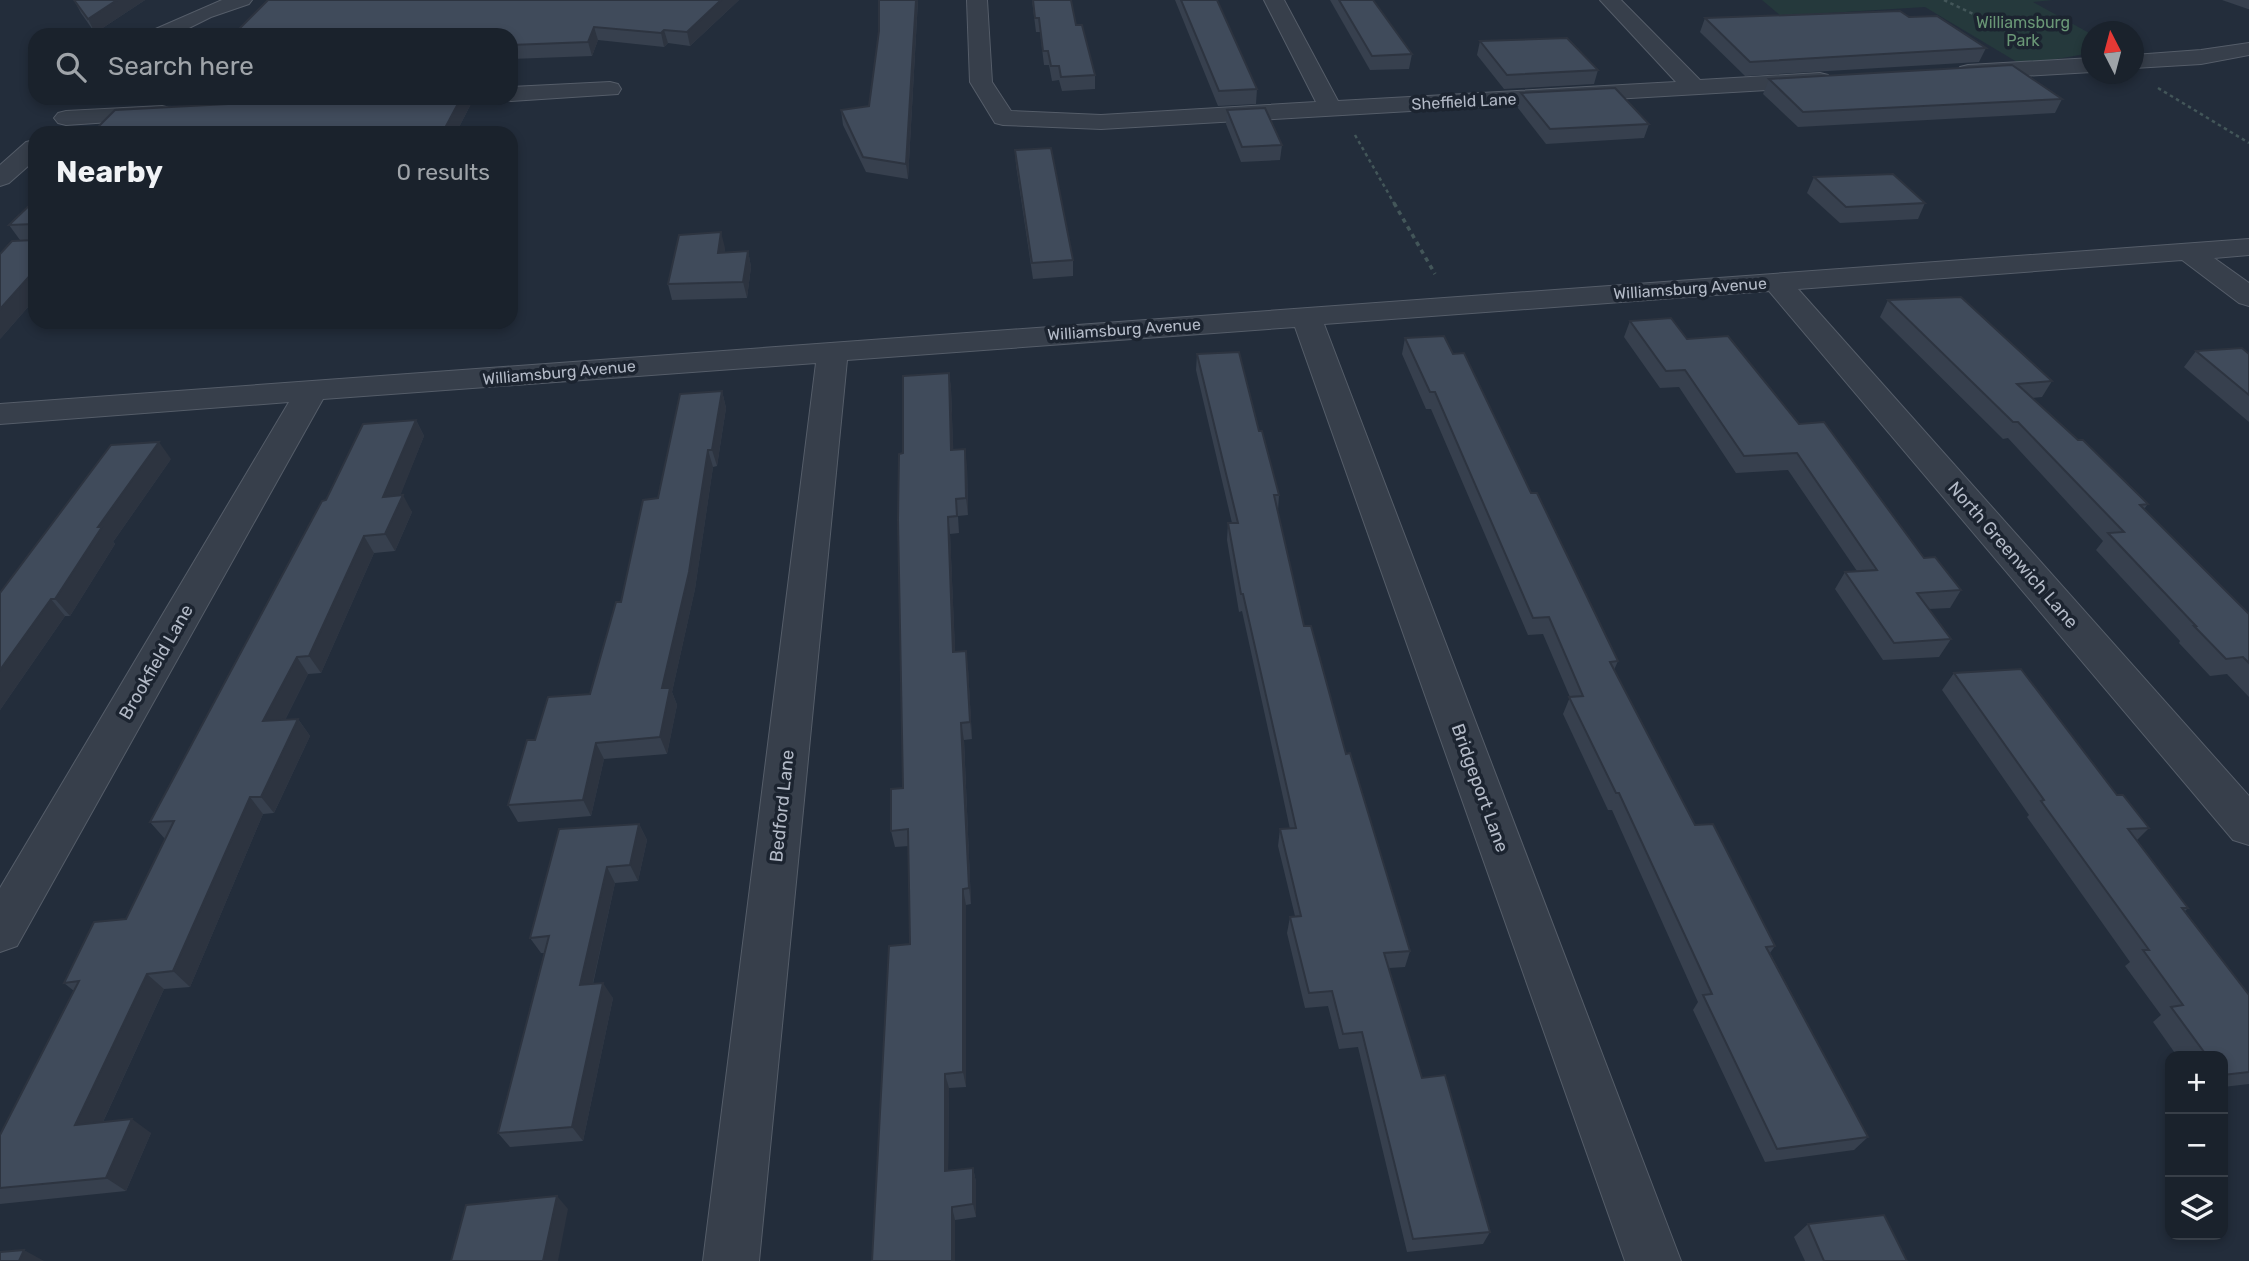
<!DOCTYPE html>
<html lang="en">
<head>
<meta charset="utf-8">
<style>
	:root { --surface:#1a222c; --page:#272f38; --text:#f1f3f6; --muted:#9fa4a9; --line:#383f48 }
	body { margin:0; font-family:Rubik,sans-serif; background:var(--page); color:var(--text) }
	.controls { position:absolute; right:21px; bottom:21px; display:grid; overflow:hidden; border-radius:14px; box-shadow:0 4px 10px #0003 }
	.controls button { width:63px; height:63px; display:grid; place-items:center; padding:0; border:0; border-bottom:2px solid var(--line); background:var(--surface); color:var(--text); font:35px sans-serif }
	.compass { position:absolute; left:2081px; top:21px; width:63px; height:63px; border-radius:50%; background:var(--surface); box-shadow:0 4px 10px #0003; rotate:354deg }
	.list { margin:0; padding:0; list-style:none }
	h2 { display:flex; justify-content:space-between; align-items:center; height:91px; margin:0; padding:0 28px; font-size:30px }
	h2 small { font-size:23px; font-weight:400; color:var(--muted) }
	.icon { flex:none; width:38px; height:38px; fill:none; stroke:currentColor; stroke-width:2; stroke-linecap:round; stroke-linejoin:round }
	.map { position:relative; flex:none; width:2249px; height:1261px; overflow:hidden }
	.search { position:absolute; background:var(--surface); box-shadow:0 4px 10px #0003; left:28px; top:28px; width:490px; height:77px; display:flex; align-items:center; gap:18px; box-sizing:border-box; padding:0 24px; border-radius:21px; color:var(--muted); font-size:26px }
	.panel { position:absolute; background:var(--surface); box-shadow:0 4px 10px #0003; left:28px; top:126px; width:490px; height:203px; border-radius:21px }
	.map>svg:first-child { display:block }
	.green { fill:#25393c }
	.lines { fill:none; stroke-linecap:round; stroke-linejoin:round }
	.minor-casing { stroke:#555d69; stroke-width:2 }
	.path-far1 { stroke:#435659; stroke-width:2.5; stroke-dasharray:3.5 3.5; stroke-linecap:butt }
	.path { stroke:#435659; stroke-width:3.5; stroke-dasharray:4.5 4.5; stroke-linecap:butt }
	.minor { fill:#373f4b; fill-rule:evenodd }
	.wall { fill:#37404e }
	.shaded-wall { fill:#2d3440 }
	.building { fill:#404b5b; stroke:#2d3440; stroke-width:2 }
	.labels { text-anchor:middle; stroke-width:7; stroke-linejoin:round; paint-order:stroke }
	.far-park-label { font-size:16px; fill:#6a9776; stroke:#1c2430 }
	.far-street-label { font-size:16px; fill:#b3bac7; stroke:#1c2430 }
	.street-label { font-size:18px; fill:#b3bac7; stroke:#1c2430 }
</style>
</head>
<body>
<div class="map">
<svg width="2249" height="1261" viewBox="0 0 2249 1261">
	<rect width="100%" height="100%" fill="#232d3b"/>
	<!-- green -->
	<polygon class="green" points="1762,0 2053,0 2033,2 2091,34 2091,53 2022,65 1925,7 1781,16"/>
	<g class="lines">
		<!-- minor casing -->
		<g class="minor-casing">
			<g id="minor">
				<polygon points="222,0 252,0 249,4 211,17 175,35 147,35 151,31"/>
				<polygon points="967,0 987,0 992,82 1011,111 1101,115 1316,102 1264,0 1284,0 1338,101 1676,82 1600,0 1621,0 1700,80 1820,73 1828,75 1831,80 1828,85 1820,87 1101,129 1003,125 995,123 970,82"/>
				<polygon points="2249,43 2249,55 2201,64 2134,68 2134,55 2201,50"/>
				<polygon points="2092,58 2092,72 1968,79 1960,77 1957,72 1960,67 1968,65"/>
				<polygon points="610,82 618,84 621,89 618,94 511,101 502,98 511,98 511,87"/>
				<polygon points="162,106 170,108 174,113 170,118 66,125 58,123 54,118 58,113 66,111"/>
				<polygon points="35,140 35,160 9,183 0,186 0,165 26,142"/>
				<polygon points="2249,239 2249,255 2214,258 2249,283 2249,306 2239,303 2182,260 1798,289 2249,796 2249,845 2233,840 1769,291 1324,324 1681,1261 1625,1261 1295,327 847,360 759,1261 703,1261 816,363 323,399 17,946 0,952 0,888 289,402 0,424 0,404"/>
			</g>
		</g>
		<!-- path-far1 -->
		<g class="path-far1">
			<polyline points="1944,0 2028,40"/>
			<polyline points="2158,88 2249,143"/>
			<polyline points="1355,135 1395,205"/>
		</g>
		<!-- path -->
		<polyline class="path" points="1394,203 1435,274"/>
		<!-- minor -->
		<use href="#minor" class="minor"/>
	</g>
	<!-- wall -->
	<g class="wall">
		<polygon points="74,0 145,0 95,33 81,13"/>
		<polygon points="268,0 739,0 690,46 668,43 664,47 598,40 592,56 511,59 511,35"/>
		<polygon points="918,0 908,179 866,172 843,125 841,110 869,106"/>
		<polygon points="1032,0 1071,0 1076,25 1095,75 1095,89 1062,91 1059,80 1052,81 1049,65 1044,65 1040,32 1036,32"/>
		<polygon points="1175,0 1218,0 1218,3 1257,89 1256,104 1218,106"/>
		<polygon points="1330,0 1373,0 1412,54 1409,69 1370,70"/>
		<polygon points="2222,0 2249,0 2249,9 2248,9"/>
		<polygon points="1909,17 1986,48 1979,62 1745,76 1700,32 1705,18"/>
		<polygon points="1480,41 1598,70 1594,84 1504,89 1477,55"/>
		<polygon points="1769,79 2062,99 2055,113 1798,127 1763,94"/>
		<polygon points="1521,93 1649,124 1644,138 1546,144 1518,108"/>
		<polygon points="140,98 261,98 144,104"/>
		<polygon points="474,98 456,133 92,133"/>
		<polygon points="1227,110 1282,145 1280,160 1241,162 1226,124"/>
		<polygon points="1015,150 1073,260 1073,276 1033,279 1016,165"/>
		<polygon points="1814,177 1925,203 1918,219 1840,223 1807,193"/>
		<polygon points="35,200 35,299 0,339 20,240 9,225"/>
		<polygon points="725,248 724,253 748,251 751,267 747,298 672,300 668,284"/>
		<polygon points="1888,300 2052,381 2042,397 2032,398 2148,504 2144,509 2249,614 2249,697 2227,674 2210,676 2179,643 2180,641 2096,550 2103,541 2008,438 2003,439 1880,317"/>
		<polygon points="1630,321 1687,339 1799,424 1924,558 1961,590 1950,608 1928,609 1951,639 1939,657 1883,660 1835,589 1845,572 1857,571 1788,470 1736,473 1679,387 1660,388 1624,337"/>
		<polygon points="1405,338 1453,354 1531,493 1618,661 1614,670 1695,825 1775,946 1770,953 1868,1137 1854,1150 1765,1162 1693,1010 1698,1002 1612,810 1608,810 1563,714 1570,697 1543,634 1528,635 1431,409 1426,409 1402,354"/>
		<polygon points="2196,351 2249,354 2249,422 2184,367"/>
		<polygon points="1197,354 1259,431 1279,495 1278,511 1304,626 1410,951 1405,967 1389,968 1422,1078 1490,1232 1483,1244 1407,1252 1358,1047 1339,1049 1328,1006 1305,1008 1287,933 1290,917 1295,916 1278,846 1280,829 1290,829 1242,611 1239,612 1227,540 1228,523 1232,523 1196,370"/>
		<polygon points="949,373 951,389 953,450 967,466 968,515 958,516 959,533 950,534 955,652 968,668 972,739 964,740 971,904 966,905 966,1087 949,1088 948,1171 973,1168 976,1182 976,1217 955,1220 955,1261 872,1261 910,944 909,846 895,847 891,831 903,788 903,453"/>
		<polygon points="722,391 726,408 717,466 713,467 695,589 672,692 677,705 667,754 604,759 591,816 518,822 508,805 535,740 590,694 658,498"/>
		<polygon points="416,420 424,436 400,495 412,512 395,551 374,553 321,673 308,674 285,720 298,719 310,736 274,813 263,814 190,987 164,989 103,1122 151,1133 126,1191 0,1204 0,1135 74,991 64,983 126,919 165,839 150,822 326,500"/>
		<polygon points="171,459 113,542 115,544 70,616 65,616 0,710 0,593"/>
		<polygon points="1954,673 2117,795 2149,828 2137,840 2188,908 2185,911 2249,995 2249,1084 2223,1087 2223,1056 2177,1056 2153,1022 2161,1015 2125,966 2130,962 2027,817 2029,815 1942,690"/>
		<polygon points="639,824 647,840 638,881 615,883 593,984 613,998 583,1141 510,1147 498,1133 544,953 541,953 530,938"/>
		<polygon points="1808,1224 1907,1261 1805,1261 1794,1237"/>
	</g>
	<!-- shaded-wall -->
	<g class="shaded-wall">
		<polygon points="117,0 145,0 95,33 88,19"/>
		<polygon points="721,0 739,0 690,46 687,32"/>
		<polygon points="916,0 918,0 908,179 906,164"/>
		<polygon points="594,27 598,40 592,56 588,42"/>
		<polygon points="664,30 668,43 664,47 661,33"/>
		<polygon points="461,98 474,98 456,133 447,133 445,128"/>
		<polygon points="721,232 725,248 722,269 718,253"/>
		<polygon points="748,251 751,267 747,298 743,282"/>
		<polygon points="35,270 35,299 0,339 0,309"/>
		<polygon points="949,373 951,389 954,467 951,450"/>
		<polygon points="722,391 726,408 717,466 712,450"/>
		<polygon points="416,420 424,436 393,514 383,497"/>
		<polygon points="159,442 171,459 113,542 115,544 70,616 55,599 98,527"/>
		<polygon points="965,449 967,466 968,515 966,498"/>
		<polygon points="708,450 713,467 695,589 672,692 677,705 667,754 660,737 662,688"/>
		<polygon points="403,495 412,512 395,551 385,534"/>
		<polygon points="948,517 950,534 956,669 953,652"/>
		<polygon points="364,536 374,553 321,673 309,656"/>
		<polygon points="51,599 65,616 0,710 0,670"/>
		<polygon points="966,651 968,668 972,739 970,722"/>
		<polygon points="297,657 308,674 276,738 263,721"/>
		<polygon points="298,719 310,736 274,813 261,797"/>
		<polygon points="961,723 964,740 971,904 969,888"/>
		<polygon points="596,743 604,759 591,816 583,800"/>
		<polygon points="250,797 263,814 190,987 173,971"/>
		<polygon points="639,824 647,840 638,881 630,865"/>
		<polygon points="607,867 615,883 589,1000 580,985"/>
		<polygon points="963,889 966,905 966,1087 963,1072"/>
		<polygon points="147,974 164,989 95,1139 75,1125"/>
		<polygon points="603,983 613,998 583,1141 572,1127"/>
		<polygon points="945,1074 949,1088 948,1185 945,1171"/>
		<polygon points="132,1119 151,1133 126,1191 106,1178"/>
		<polygon points="973,1168 976,1182 976,1217 973,1204"/>
		<polygon points="557,1196 568,1209 558,1261 543,1261"/>
		<polygon points="952,1207 955,1220 955,1261 952,1261"/>
		<polygon points="24,1250 44,1261 19,1261"/>
	</g>
	<!-- building -->
	<g class="building">
		<polygon points="74,0 117,0 88,19"/>
		<polygon points="268,0 721,0 687,32 664,30 661,33 594,27 588,42 511,45 511,35 233,35"/>
		<polygon points="879,0 916,0 906,164 863,157 841,110 869,106 879,31"/>
		<polygon points="1033,0 1071,0 1076,25 1082,25 1095,75 1061,77 1059,66 1051,66 1048,51 1043,51 1039,18 1035,18"/>
		<polygon points="1181,0 1217,0 1257,89 1219,91"/>
		<polygon points="1339,0 1373,0 1412,54 1372,56"/>
		<polygon points="1900,11 1909,17 1937,16 1986,48 1750,62 1705,18"/>
		<polygon points="1567,38 1598,70 1507,75 1480,41"/>
		<polygon points="2012,65 2062,99 1803,112 1769,79"/>
		<polygon points="1615,88 1649,124 1550,129 1521,93"/>
		<polygon points="339,98 461,98 445,128 342,133 92,133 115,110"/>
		<polygon points="1265,108 1282,145 1242,147 1227,110"/>
		<polygon points="1051,148 1073,260 1032,263 1015,150"/>
		<polygon points="1893,174 1925,203 1846,207 1814,177"/>
		<polygon points="35,200 35,224 9,225"/>
		<polygon points="721,232 718,253 748,251 743,282 668,284 679,235"/>
		<polygon points="35,240 35,270 0,309 0,254 12,241"/>
		<polygon points="1961,297 2052,381 2017,384 2078,440 2083,440 2148,504 2140,505 2249,614 2249,663 2243,657 2226,659 2194,626 2196,626 2108,533 2124,532 2018,422 2013,422 1888,300"/>
		<polygon points="1671,318 1687,339 1728,336 1799,424 1824,422 1924,558 1935,557 1961,590 1917,593 1951,639 1894,643 1845,572 1877,570 1797,453 1744,456 1685,370 1666,371 1630,321"/>
		<polygon points="1444,336 1453,354 1464,353 1531,493 1537,493 1618,661 1610,662 1695,825 1713,824 1775,946 1766,947 1868,1137 1777,1149 1703,995 1712,994 1619,793 1616,793 1569,697 1583,696 1549,617 1533,618 1435,392 1430,392 1405,338"/>
		<polygon points="2242,348 2249,354 2249,395 2196,351"/>
		<polygon points="1239,352 1259,431 1262,431 1279,495 1274,495 1304,626 1311,626 1346,754 1350,753 1410,951 1384,953 1422,1078 1445,1075 1490,1232 1413,1239 1362,1032 1343,1034 1332,991 1309,993 1290,917 1301,916 1280,829 1296,828 1243,594 1241,594 1228,523 1238,523 1197,354"/>
		<polygon points="949,373 951,450 965,449 966,498 956,499 957,516 948,517 953,652 966,651 970,722 961,723 969,888 963,889 963,1072 945,1074 945,1171 973,1168 973,1204 952,1207 952,1261 872,1261 889,946 910,944 908,829 891,831 891,789 903,788 898,520 899,454 903,453 903,376"/>
		<polygon points="722,391 712,450 708,450 689,572 662,688 670,688 660,737 596,743 583,800 508,805 527,740 535,740 548,697 590,694 616,602 621,602 643,500 658,498 680,394"/>
		<polygon points="416,420 383,497 403,495 385,534 364,536 309,656 297,657 263,721 298,719 261,797 250,797 173,971 147,974 75,1125 132,1119 106,1178 0,1188 0,1135 79,981 64,983 94,922 126,919 174,821 150,822 322,501 326,500 363,424"/>
		<polygon points="159,442 98,527 102,527 55,599 51,599 0,670 0,593 111,445"/>
		<polygon points="2021,669 2117,795 2123,795 2149,828 2128,829 2188,908 2182,908 2249,995 2249,1072 2223,1075 2223,1056 2207,1056 2171,1007 2183,1005 2143,950 2149,950 2041,801 2044,800 1954,673"/>
		<polygon points="639,824 630,865 607,867 580,985 603,983 572,1127 498,1133 549,936 530,938 559,829"/>
		<polygon points="557,1196 543,1261 451,1261 466,1205"/>
		<polygon points="1884,1215 1907,1261 1824,1261 1808,1224"/>
		<polygon points="24,1250 19,1261 0,1261 0,1252"/>
	</g>
	<g class="labels">
		<!-- far-park labels -->
		<g class="far-park-label">
			<text x="2023" y="28">Williamsburg<tspan x="2023" dy="18">Park</tspan></text>
		</g>
		<!-- far-street labels -->
		<g class="far-street-label">
			<text transform="translate(1464 101) rotate(-3)" y="6">Sheffield Lane</text>
			<text transform="translate(1690 288) rotate(-4)" y="6">Williamsburg Avenue</text>
			<text transform="translate(1124 329) rotate(-4)" y="6">Williamsburg Avenue</text>
			<text transform="translate(559 372) rotate(-5)" y="6">Williamsburg Avenue</text>
		</g>
		<!-- street labels -->
		<g class="street-label">
			<text transform="translate(2013 555) rotate(49)" y="6">North Greenwich Lane</text>
			<text transform="translate(156 662) rotate(-60)" y="6">Brookfield Lane</text>
			<text transform="translate(1480 788) rotate(70)" y="6">Bridgeport Lane</text>
			<text transform="translate(782 806) rotate(-84)" y="6">Bedford Lane</text>
		</g>
	</g>
</svg>
<div class="controls">
<button>+</button>
<button>−</button>
<button><svg class="icon" aria-label="layers" viewBox="0 0 24 24"><path d="M12 4l9 5-9 5-9-5zM3 14l9 5 9-5"/></svg></button>
</div>
<svg class="compass" viewBox="-18 -18 36 36"><path d="M0-13l5 13h-10z" fill="#e53935"/><path d="M0 13l5-13h-10z" fill="#9fa4a9"/></svg>
<div class="search"><svg class="icon" aria-label="search" viewBox="0 0 24 24"><circle cx="10" cy="10" r="6"/><path d="M15 15l6 6"/></svg>Search here</div>
<section class="panel">
<h2>Nearby<small>0 results</small></h2>
<ul class="list">
</ul>
</section>
</div>
</body>
</html>
